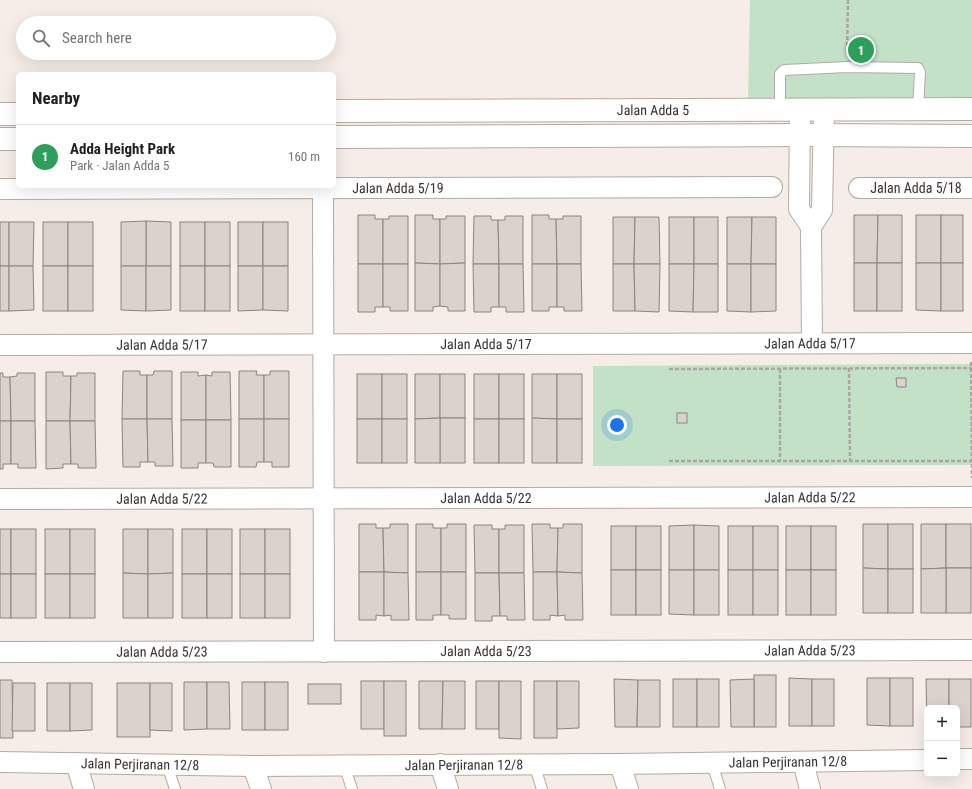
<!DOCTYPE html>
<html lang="en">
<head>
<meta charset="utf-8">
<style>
	:root { --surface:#fff; --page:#f2f2f2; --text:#202124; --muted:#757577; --line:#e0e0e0; --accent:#7a7316 }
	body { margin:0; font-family:"Roboto Condensed",sans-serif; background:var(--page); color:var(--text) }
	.controls { position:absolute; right:12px; bottom:12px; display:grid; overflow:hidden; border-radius:6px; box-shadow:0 4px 16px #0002 }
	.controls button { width:36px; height:36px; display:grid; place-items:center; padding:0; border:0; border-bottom:1px solid var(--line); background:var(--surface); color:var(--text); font:20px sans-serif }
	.you { position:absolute; left:617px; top:425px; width:14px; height:14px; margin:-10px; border:3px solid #fff; border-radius:50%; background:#1a73e8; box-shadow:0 0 0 6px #1a73e833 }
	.badge { display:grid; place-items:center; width:26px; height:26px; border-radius:50%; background:var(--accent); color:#fff; font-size:13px; font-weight:700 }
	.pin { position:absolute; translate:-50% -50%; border:2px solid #fff; box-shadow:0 1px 4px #0006 }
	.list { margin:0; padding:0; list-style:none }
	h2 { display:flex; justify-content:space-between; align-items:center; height:52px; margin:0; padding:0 16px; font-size:17px }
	h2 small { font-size:13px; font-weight:400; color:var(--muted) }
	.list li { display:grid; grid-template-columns:26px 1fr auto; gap:12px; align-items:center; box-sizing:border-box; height:64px; padding:0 16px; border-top:1px solid var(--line) }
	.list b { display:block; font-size:15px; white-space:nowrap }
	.list p { margin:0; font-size:13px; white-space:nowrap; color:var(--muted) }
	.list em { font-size:13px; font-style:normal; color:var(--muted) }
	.icon { flex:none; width:22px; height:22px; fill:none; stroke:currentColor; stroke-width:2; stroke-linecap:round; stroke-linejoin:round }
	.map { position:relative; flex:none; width:972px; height:789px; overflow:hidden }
	.search { position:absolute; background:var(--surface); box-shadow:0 4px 16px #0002; left:16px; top:16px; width:320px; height:44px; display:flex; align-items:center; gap:10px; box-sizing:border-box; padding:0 14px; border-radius:22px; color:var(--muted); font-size:15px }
	.panel { position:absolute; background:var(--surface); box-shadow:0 4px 16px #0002; left:16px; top:72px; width:320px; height:116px; border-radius:6px }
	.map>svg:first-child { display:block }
	.green { fill:#c3e1c7 }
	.building { fill:#dbd1cd; stroke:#8c8480 }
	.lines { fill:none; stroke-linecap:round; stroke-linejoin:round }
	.service-casing { stroke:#b3aaa5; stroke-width:12 }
	.minor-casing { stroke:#b3aaa5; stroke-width:22 }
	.secondary-casing { stroke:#b3aaa5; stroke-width:24 }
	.path { stroke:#aca5a2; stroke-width:2.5; stroke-dasharray:4 2; stroke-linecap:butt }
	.service { stroke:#fff; stroke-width:10 }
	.minor { stroke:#fff; stroke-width:20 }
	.secondary { stroke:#fff; stroke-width:22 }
	.labels { text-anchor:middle; stroke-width:3; stroke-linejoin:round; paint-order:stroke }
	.street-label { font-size:14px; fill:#363331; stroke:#f6ede8 }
</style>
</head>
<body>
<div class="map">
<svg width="972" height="789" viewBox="0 0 972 789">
	<rect width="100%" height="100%" fill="#f6ede8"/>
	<!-- green -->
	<g class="green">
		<polygon points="750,0 972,0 972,102 748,99"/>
		<polygon points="972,364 972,465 593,466 593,366"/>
	</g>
	<!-- building -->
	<g class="building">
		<polygon points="358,215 375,215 375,219 383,219 383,264 358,264"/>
		<polygon points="415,215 433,215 433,219 440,219 440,264 415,263"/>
		<polygon points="532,215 549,215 549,219 556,219 557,264 532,264"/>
		<polygon points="854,215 878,215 877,263 854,263"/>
		<polygon points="878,215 902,215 902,263 877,263"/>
		<rect x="916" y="215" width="25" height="48"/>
		<rect x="941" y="215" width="22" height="48"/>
		<polygon points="389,216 408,216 408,264 383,264 383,219 389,219"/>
		<polygon points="446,216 465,216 465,263 440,264 440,219 446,219"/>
		<polygon points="474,216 491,216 491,220 498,220 499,264 473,264"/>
		<polygon points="505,216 523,216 523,264 499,264 498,220 505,220"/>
		<polygon points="563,216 581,216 581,264 557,264 556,219 563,219"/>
		<polygon points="613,217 635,217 634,264 613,264"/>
		<polygon points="635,217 659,217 660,264 634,264"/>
		<rect x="669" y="217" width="25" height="47"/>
		<rect x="694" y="217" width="24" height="47"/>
		<polygon points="727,217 752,217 751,264 727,264"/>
		<polygon points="752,217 776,217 776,264 751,264"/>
		<polygon points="146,221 171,222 171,266 146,266"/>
		<polygon points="146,221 146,266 121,266 121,222"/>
		<rect x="0" y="222" width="9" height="44"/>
		<polygon points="9,222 34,222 33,266 9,266"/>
		<rect x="43" y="222" width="25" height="44"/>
		<rect x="68" y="222" width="25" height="44"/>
		<rect x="180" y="222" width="25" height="44"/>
		<rect x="205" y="222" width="25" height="44"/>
		<rect x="238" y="222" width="25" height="44"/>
		<rect x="263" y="222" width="25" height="44"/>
		<polygon points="415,263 440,264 440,306 433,307 433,311 415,311"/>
		<polygon points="465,263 465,311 448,311 448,307 440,306 440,264"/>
		<rect x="854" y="263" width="23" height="48"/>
		<rect x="877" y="263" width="25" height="48"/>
		<polygon points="916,263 941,263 941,311 916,310"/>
		<rect x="941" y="263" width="22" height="48"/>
		<polygon points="358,264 383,264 383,307 375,307 375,312 358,312"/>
		<polygon points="383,264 408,264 408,311 390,311 390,307 383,307"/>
		<polygon points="473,264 499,264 499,307 491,307 491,312 474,312"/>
		<polygon points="499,264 523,264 524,312 506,312 506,307 499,307"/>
		<polygon points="532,264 557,264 557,307 549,307 549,311 532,311"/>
		<polygon points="557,264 581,264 582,311 564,311 564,307 557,307"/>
		<polygon points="613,264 634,264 635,311 613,311"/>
		<polygon points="634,264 660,264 659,312 635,311"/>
		<polygon points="669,264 694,264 693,312 669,311"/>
		<polygon points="694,264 718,264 718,312 693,312"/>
		<polygon points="727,264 751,264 751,312 727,311"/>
		<polygon points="751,264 776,264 776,311 751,312"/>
		<rect x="0" y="266" width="9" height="45"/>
		<polygon points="9,266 33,266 34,310 9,311"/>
		<rect x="43" y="266" width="25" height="45"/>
		<rect x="68" y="266" width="25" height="45"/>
		<polygon points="121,266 146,266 146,311 121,310"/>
		<polygon points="146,266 171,266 171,310 146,311"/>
		<rect x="180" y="266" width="25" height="45"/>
		<rect x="205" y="266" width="25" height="45"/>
		<polygon points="238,266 263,266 263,310 238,311"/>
		<polygon points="263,266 288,266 288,311 263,310"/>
		<polygon points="123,371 140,371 140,375 147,375 147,419 122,419"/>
		<polygon points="154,371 172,371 172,419 147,419 147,375 153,375"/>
		<polygon points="239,371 257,371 256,375 264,375 264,419 239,419"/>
		<polygon points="270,371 289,371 289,419 264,419 264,375 270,375"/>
		<polygon points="46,372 63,372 63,376 71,376 70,421 46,421"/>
		<polygon points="181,372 198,372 198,376 206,375 206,420 181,420"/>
		<polygon points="212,372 230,372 231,420 206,420 206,375 212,376"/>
		<polygon points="0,373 3,373 3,377 10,377 11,421 0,421"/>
		<polygon points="17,373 35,373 35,421 11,421 10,377 17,376"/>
		<polygon points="77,373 95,373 95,421 70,421 71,376 77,376"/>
		<rect x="357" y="374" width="25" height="45"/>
		<rect x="382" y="374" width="25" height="45"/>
		<polygon points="415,374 440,374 440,418 415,419"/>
		<rect x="440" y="374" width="25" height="44"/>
		<rect x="474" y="374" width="25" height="45"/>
		<rect x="499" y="374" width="25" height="45"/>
		<polygon points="532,374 557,374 557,419 532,418"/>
		<rect x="557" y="374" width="25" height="45"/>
		<polygon points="896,378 906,378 906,387 897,387"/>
		<rect x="677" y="413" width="10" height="10"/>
		<rect x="440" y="418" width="25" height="45"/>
		<polygon points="440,418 440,463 415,463 415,419"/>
		<polygon points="532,418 557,419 557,463 532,463"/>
		<polygon points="122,419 147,419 148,462 140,462 140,467 123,467"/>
		<polygon points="147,419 172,419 173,466 155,466 155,462 148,462"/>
		<polygon points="239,419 264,419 264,462 257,462 256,467 239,467"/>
		<polygon points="264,419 289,419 289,467 272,467 272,462 264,462"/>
		<rect x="357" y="419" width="25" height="44"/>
		<rect x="382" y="419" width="25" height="44"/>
		<rect x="474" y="419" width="25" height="44"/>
		<rect x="499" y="419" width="25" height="44"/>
		<rect x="557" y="419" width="25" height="44"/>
		<polygon points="181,420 206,420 206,463 198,463 198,468 181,468"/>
		<polygon points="206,420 231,420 231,467 214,467 213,463 206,463"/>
		<polygon points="0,421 11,421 11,464 3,464 3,469 0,469"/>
		<polygon points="11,421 35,421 36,468 18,468 18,464 11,464"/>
		<polygon points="46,421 70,421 71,464 63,464 63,468 46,469"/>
		<polygon points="70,421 95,421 96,468 78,468 78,464 71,464"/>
		<polygon points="359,524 376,524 376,528 383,528 384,572 359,572"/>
		<polygon points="390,524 408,524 408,573 384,572 383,528 390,528"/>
		<polygon points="416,524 433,524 433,528 441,528 441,572 416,572"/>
		<polygon points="447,524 466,524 466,572 441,572 441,528 447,528"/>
		<polygon points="532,524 550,524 550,528 558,528 557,572 533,572"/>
		<polygon points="563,524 582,524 582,573 557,572 558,528 563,528"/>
		<polygon points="863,524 888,524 888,569 863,568"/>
		<rect x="888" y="524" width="25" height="45"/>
		<polygon points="921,524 946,524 946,568 921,569"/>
		<rect x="946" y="524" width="25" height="44"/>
		<polygon points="474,525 492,525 492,529 499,529 499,573 475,573"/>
		<polygon points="505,525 524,525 524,573 499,573 499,529 505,529"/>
		<polygon points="694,525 694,570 669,570 669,526"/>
		<polygon points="694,525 719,526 719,570 694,570"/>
		<rect x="611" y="526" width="25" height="44"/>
		<rect x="636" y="526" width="25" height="44"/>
		<rect x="728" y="526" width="25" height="44"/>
		<rect x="753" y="526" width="25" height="44"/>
		<rect x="786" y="526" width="25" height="44"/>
		<rect x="811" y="526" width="25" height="44"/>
		<rect x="0" y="529" width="11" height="45"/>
		<rect x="11" y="529" width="25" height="45"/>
		<rect x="45" y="529" width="25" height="45"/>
		<rect x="70" y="529" width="25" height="45"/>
		<polygon points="123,529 148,529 148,574 123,573"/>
		<polygon points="148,529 173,529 173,573 148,574"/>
		<rect x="182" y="529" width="25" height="45"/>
		<rect x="207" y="529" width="25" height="45"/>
		<rect x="240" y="529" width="25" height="45"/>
		<rect x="265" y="529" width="25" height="45"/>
		<polygon points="863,568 888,569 888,613 863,613"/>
		<rect x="946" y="568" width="25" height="45"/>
		<polygon points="946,568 946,613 921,613 921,569"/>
		<rect x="888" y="569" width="25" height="44"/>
		<rect x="611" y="570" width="25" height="45"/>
		<rect x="636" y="570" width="25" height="45"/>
		<polygon points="669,570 694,570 694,615 669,614"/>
		<rect x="694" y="570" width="25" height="45"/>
		<rect x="728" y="570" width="25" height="45"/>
		<rect x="753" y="570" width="25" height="45"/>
		<rect x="786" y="570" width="25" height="45"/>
		<rect x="811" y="570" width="25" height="45"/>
		<polygon points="359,572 384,572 384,616 376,615 376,620 359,620"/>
		<polygon points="384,572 408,573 409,620 391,620 391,615 384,616"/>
		<polygon points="416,572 441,572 441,615 433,615 433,620 416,620"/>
		<polygon points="441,572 466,572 466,619 449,619 449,615 441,615"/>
		<polygon points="533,572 557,572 558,616 550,615 550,620 533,620"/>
		<polygon points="557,572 582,573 583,620 565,620 565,615 558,616"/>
		<polygon points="123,573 148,574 148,618 123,618"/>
		<polygon points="173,573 173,618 148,618 148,574"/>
		<polygon points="475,573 499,573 500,616 492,616 492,621 475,621"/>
		<polygon points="499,573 524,573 525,620 507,620 507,616 500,616"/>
		<rect x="0" y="574" width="11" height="44"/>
		<rect x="11" y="574" width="25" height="44"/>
		<rect x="45" y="574" width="25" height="44"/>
		<rect x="70" y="574" width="25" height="44"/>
		<rect x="182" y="574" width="25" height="44"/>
		<rect x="207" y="574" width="25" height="44"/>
		<rect x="240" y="574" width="25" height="44"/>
		<rect x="265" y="574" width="25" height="44"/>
		<rect x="754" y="675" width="22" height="52"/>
		<polygon points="789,678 812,679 812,726 789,726"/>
		<polygon points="867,678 890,678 890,726 867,725"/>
		<rect x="890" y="678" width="23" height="48"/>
		<polygon points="614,679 638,680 637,727 615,727"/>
		<rect x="673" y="679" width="24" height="48"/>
		<rect x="697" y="679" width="22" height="48"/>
		<polygon points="754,679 754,727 731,727 730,680"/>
		<rect x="812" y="679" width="22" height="47"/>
		<polygon points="926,679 949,679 949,708 927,708 927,727"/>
		<polygon points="949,679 971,679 971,727 957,727 957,708 949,708"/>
		<polygon points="0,680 12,680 13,738 0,738"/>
		<polygon points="638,680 660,680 660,727 637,727"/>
		<rect x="361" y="681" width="23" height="48"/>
		<rect x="384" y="681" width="22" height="55"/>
		<polygon points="419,681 443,681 442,729 419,729"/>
		<polygon points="443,681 465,681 465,729 442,729"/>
		<rect x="476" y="681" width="23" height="48"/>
		<polygon points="499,681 521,681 521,739 499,738"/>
		<rect x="534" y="681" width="23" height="57"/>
		<polygon points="557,681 579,681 579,728 557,729"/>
		<polygon points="184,682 207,682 207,729 184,730"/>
		<polygon points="207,682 229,682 230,729 207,729"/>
		<rect x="242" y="682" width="23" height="48"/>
		<rect x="265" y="682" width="23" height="48"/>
		<polygon points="13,683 35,683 35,731 12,731"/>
		<rect x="47" y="683" width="23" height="48"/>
		<polygon points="70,683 92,683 92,730 70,731"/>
		<rect x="117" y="683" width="33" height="54"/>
		<polygon points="150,683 172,683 172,731 150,730"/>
		<rect x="308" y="684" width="33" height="20"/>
	</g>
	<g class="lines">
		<!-- service casing -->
		<g class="service-casing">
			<g id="service">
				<polyline points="780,108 780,74 784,70 847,67 918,68 920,72 918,109"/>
				<polyline points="712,763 720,789"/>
				<polyline points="534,764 542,789"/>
				<polyline points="167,765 175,789"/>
				<polyline points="344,765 352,789"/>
			</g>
		</g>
		<!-- minor casing -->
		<g class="minor-casing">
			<g id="minor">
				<polyline points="800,109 799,209 811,227"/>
				<polyline points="323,188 324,652"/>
				<path id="s1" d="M859,188H972"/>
				<path id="s2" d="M0,189L772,187"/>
				<polyline points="811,227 822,210 824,109"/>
				<polyline points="811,227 812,343"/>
				<path id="s3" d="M0,345L972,343"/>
				<path id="s4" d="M0,499L972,497"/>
				<path id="s5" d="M0,652L972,650"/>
				<polyline points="957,759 972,759"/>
				<path id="s6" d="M0,762L253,766L620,764L927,760"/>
				<polyline points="803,762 810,789"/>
				<polyline points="76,763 84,789"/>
				<polyline points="440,764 448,789"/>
				<polyline points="620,764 628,789"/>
				<polyline points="253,766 261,789"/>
			</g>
		</g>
		<!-- secondary casing -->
		<g class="secondary-casing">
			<g id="secondary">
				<path id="s7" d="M334,111L972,109"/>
				<polyline points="0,114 18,114"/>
				<polyline points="334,137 808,135 972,136"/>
				<polyline points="0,139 18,139"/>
			</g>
		</g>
		<!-- path -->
		<g class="path">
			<polyline points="847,52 848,0"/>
			<polyline points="971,362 972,478"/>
			<polyline points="849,368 850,461"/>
			<polyline points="669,369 971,368"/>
			<polyline points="780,369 780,461"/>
			<polyline points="669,461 971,461"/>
		</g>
		<!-- service -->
		<use href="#service" class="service"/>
		<!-- minor -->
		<use href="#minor" class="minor"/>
		<!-- secondary -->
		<use href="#secondary" class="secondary"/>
	</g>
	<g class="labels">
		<!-- street labels -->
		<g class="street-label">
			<text dy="5" stroke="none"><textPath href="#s7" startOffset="319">Jalan Adda 5</textPath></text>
			<text dy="5" stroke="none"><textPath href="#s2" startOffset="398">Jalan Adda 5/19</textPath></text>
			<text dy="5" stroke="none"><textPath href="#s1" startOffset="57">Jalan Adda 5/18</textPath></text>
			<text dy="5" stroke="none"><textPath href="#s3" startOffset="810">Jalan Adda 5/17</textPath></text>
			<text dy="5" stroke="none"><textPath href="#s3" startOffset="162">Jalan Adda 5/17</textPath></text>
			<text dy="5" stroke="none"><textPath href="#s3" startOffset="486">Jalan Adda 5/17</textPath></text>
			<text dy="5" stroke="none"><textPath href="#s4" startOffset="810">Jalan Adda 5/22</textPath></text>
			<text dy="5" stroke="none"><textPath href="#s4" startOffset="162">Jalan Adda 5/22</textPath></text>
			<text dy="5" stroke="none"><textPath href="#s4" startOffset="486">Jalan Adda 5/22</textPath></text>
			<text dy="5" stroke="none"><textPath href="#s5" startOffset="486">Jalan Adda 5/23</textPath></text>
			<text dy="5" stroke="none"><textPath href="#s5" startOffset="810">Jalan Adda 5/23</textPath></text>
			<text dy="5" stroke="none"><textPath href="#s5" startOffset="162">Jalan Adda 5/23</textPath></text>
			<text dy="5" stroke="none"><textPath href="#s6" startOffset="788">Jalan Perjiranan 12/8</textPath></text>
			<text dy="5" stroke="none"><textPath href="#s6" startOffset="140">Jalan Perjiranan 12/8</textPath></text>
			<text dy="5" stroke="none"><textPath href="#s6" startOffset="464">Jalan Perjiranan 12/8</textPath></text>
		</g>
	</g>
</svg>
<div class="controls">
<button>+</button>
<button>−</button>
</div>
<div class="you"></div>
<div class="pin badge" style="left:861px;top:50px;background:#2e9e5b">1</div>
<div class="search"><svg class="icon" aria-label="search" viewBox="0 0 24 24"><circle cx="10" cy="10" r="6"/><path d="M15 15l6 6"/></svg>Search here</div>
<section class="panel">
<h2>Nearby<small></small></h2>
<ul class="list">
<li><span class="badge" style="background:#2e9e5b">1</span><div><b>Adda Height Park</b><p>Park · Jalan Adda 5</p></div><em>160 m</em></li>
</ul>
</section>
</div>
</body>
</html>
